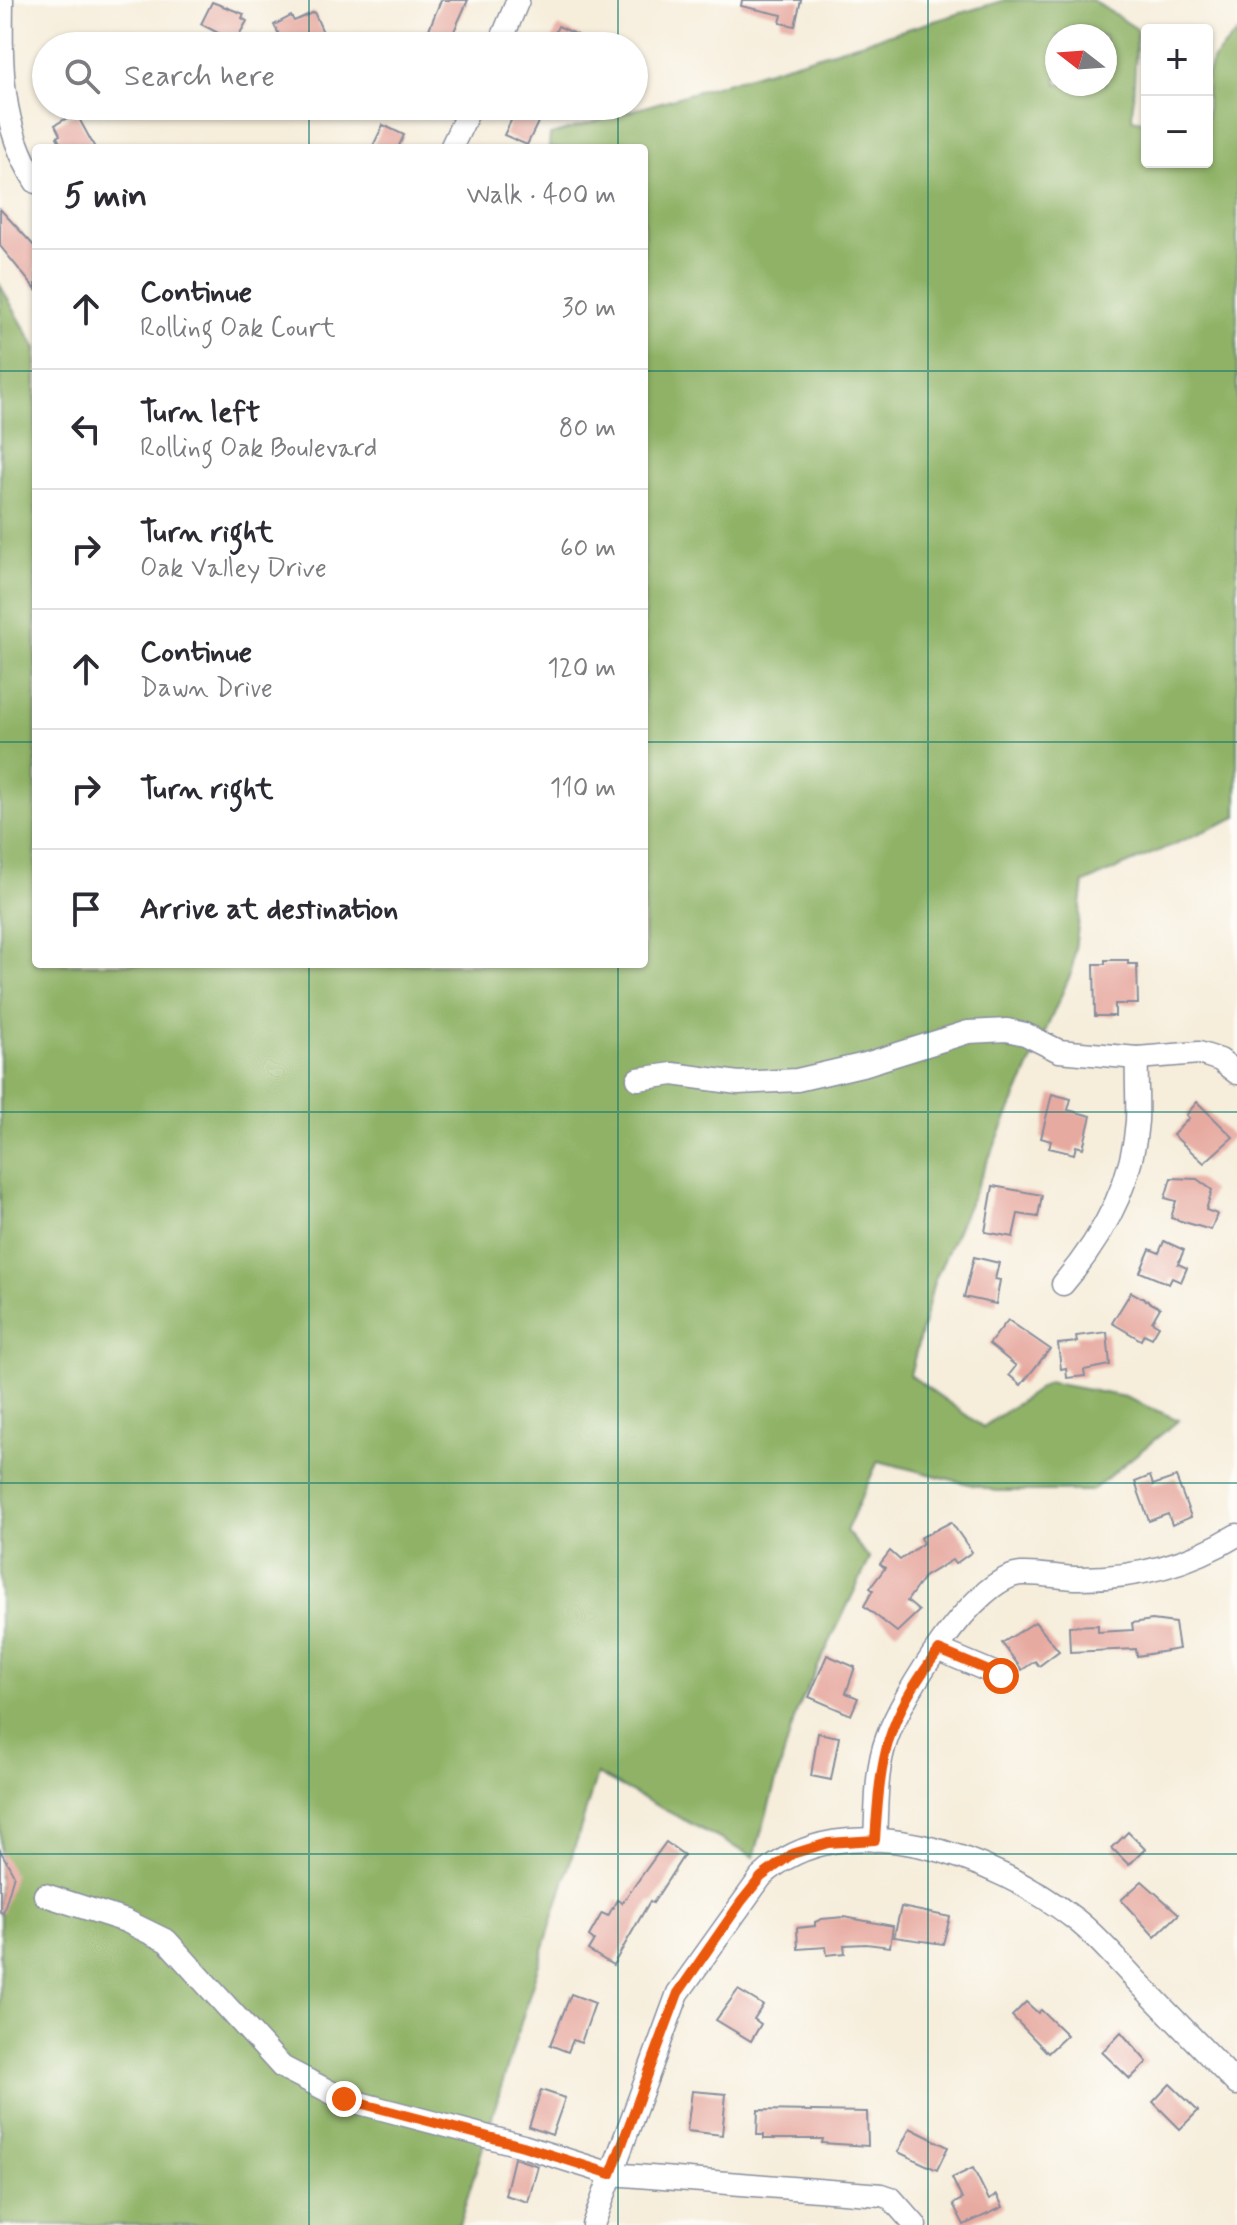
<!DOCTYPE html>
<html lang="en">
<head>
<meta charset="utf-8">
<style>
	:root { --surface:#fff; --page:#f7f7f7; --text:#2b2b33; --muted:#7c7c81; --line:#e1e1e2 }
	body { margin:0; font-family:Mynerve,sans-serif; background:var(--page); color:var(--text) }
	.controls { position:absolute; right:24px; top:24px; display:grid; overflow:hidden; border-radius:8px; box-shadow:0 2px 6px #0004 }
	.controls button { width:72px; height:72px; display:grid; place-items:center; padding:0; border:0; border-bottom:2px solid var(--line); background:var(--surface); color:var(--text); font:40px sans-serif }
	.compass { position:absolute; left:1045px; top:24px; width:72px; height:72px; border-radius:50%; background:var(--surface); box-shadow:0 2px 6px #0004; rotate:287deg }
	.stop { position:absolute; width:24px; height:24px; margin:-18px; border:6px solid #ea580c; border-radius:50%; background:#fff }
	.stop.end { background:#ea580c; border-color:#fff; box-shadow:0 2px 8px #0008 }
	.list { margin:0; padding:0; list-style:none }
	h2 { display:flex; justify-content:space-between; align-items:center; height:104px; margin:0; padding:0 32px; font-size:34px }
	h2 small { font-size:26px; font-weight:400; color:var(--muted) }
	.list li { display:grid; grid-template-columns:52px 1fr auto; gap:24px; align-items:center; box-sizing:border-box; height:120px; padding:0 32px; border-top:2px solid var(--line) }
	.list b { display:block; font-size:30px; white-space:nowrap }
	.list p { margin:0; font-size:26px; white-space:nowrap; color:var(--muted) }
	.list em { font-size:26px; font-style:normal; color:var(--muted) }
	.icon { flex:none; width:44px; height:44px; fill:none; stroke:currentColor; stroke-width:2; stroke-linecap:round; stroke-linejoin:round }
	.map { position:relative; flex:none; width:1237px; height:2225px; overflow:hidden }
	.search { position:absolute; background:var(--surface); box-shadow:0 2px 6px #0004; left:32px; top:32px; width:616px; height:88px; display:flex; align-items:center; gap:20px; box-sizing:border-box; padding:0 28px; border-radius:44px; color:var(--muted); font-size:30px }
	.panel { position:absolute; background:var(--surface); box-shadow:0 2px 6px #0004; left:32px; top:144px; width:616px; height:824px; border-radius:8px }
	.map>svg:first-child { display:block }
	.forest { fill:#8fb266; stroke:#557062; stroke-width:2; fill-rule:evenodd }
	.building { fill:#e7aaa1 }
	.lines { fill:none; stroke-linecap:round; stroke-linejoin:round }
	.minor-casing { stroke:#888e9c; stroke-width:25 }
	.minor { stroke:#fff; stroke-width:22 }
	.route { stroke:#ea580c; stroke-width:10 }
	.grid { fill:none; stroke:#0f766e; stroke-width:2; stroke-opacity:0.55 }
</style>
</head>
<body>
<div class="map">
<svg width="1237" height="2225" viewBox="0 0 1237 2225">
	<rect width="100%" height="100%" fill="#fdfcf7"/>
	<filter id="ink" filterUnits="userSpaceOnUse"><feTurbulence type="fractalNoise" baseFrequency=".0125" numOctaves="2"/><feDisplacementMap in="SourceGraphic" scale="16" xChannelSelector="R" yChannelSelector="G"/><feConvolveMatrix kernelMatrix="1 2 1 2 8 2 1 2 1" color-interpolation-filters="sRGB"/></filter>
	<filter id="wash" filterUnits="userSpaceOnUse"><feTurbulence type="fractalNoise" baseFrequency=".006" numOctaves="4" result="noise"/><feDisplacementMap in="SourceGraphic" scale="32" xChannelSelector="R" yChannelSelector="G"/><feGaussianBlur stdDeviation="1.8" result="paint"/><feColorMatrix in="noise" values="0 0 0 0 0 0 0 0 0 0 0 0 0 0 0 0 0 1.4 0 .05"/><feComposite in="paint" operator="in"/></filter>
	<g filter="url(#wash)">
		<rect width="100%" height="100%" fill="#f6edda"/>
		<!-- forest -->
		<path class="forest" d="M1005,0H1092L1137,29L1132,119L1147,122V162H1207V75L1213,59L1237,33V817L1084,883L1072,971L934,1282L910,1375L983,1427L1048,1382L1125,1397L1179,1420L1091,1491H996L878,1461L846,1531L870,1559L797,1710L754,1857L597,1774L459,2225H0V285L36,348V964H644V148H549L550,135ZM1057,36H1105V84H1057Z"/>
		<g id="blocks">
			<!-- building -->
			<g class="building">
				<polygon points="441,0 468,0 451,38 429,29"/>
				<polygon points="742,0 801,0 795,26 780,23 782,15 741,6"/>
				<polygon points="212,2 244,14 242,18 247,21 235,42 201,24"/>
				<polygon points="314,12 329,46 285,46 274,25 291,16 294,21"/>
				<polygon points="558,26 580,36 575,46 549,46"/>
				<polygon points="518,106 530,106 543,112 527,145 504,135"/>
				<polygon points="76,113 95,148 63,148 57,137 60,135 55,125"/>
				<polygon points="383,125 404,135 398,148 372,148"/>
				<polygon points="0,209 36,248 36,290 0,246"/>
				<polygon points="1105,960 1128,960 1128,964 1137,964 1138,1004 1115,1004 1115,1016 1095,1016 1094,964 1105,964"/>
				<polygon points="1052,1094 1071,1099 1068,1110 1091,1116 1083,1148 1076,1146 1074,1154 1049,1148 1051,1141 1041,1138"/>
				<polygon points="1197,1102 1233,1137 1204,1163 1173,1135 1189,1118 1186,1115"/>
				<polygon points="1171,1178 1197,1179 1212,1190 1206,1210 1217,1214 1211,1230 1171,1218 1176,1201 1165,1198"/>
				<polygon points="993,1186 1042,1195 1038,1217 1018,1214 1013,1237 985,1232"/>
				<polygon points="1164,1241 1184,1250 1178,1264 1187,1268 1181,1282 1172,1278 1169,1284 1140,1272 1150,1249 1159,1253"/>
				<polygon points="974,1257 999,1263 995,1279 1000,1280 996,1304 964,1297"/>
				<polygon points="1131,1292 1160,1308 1152,1322 1159,1326 1152,1338 1144,1334 1141,1340 1112,1323"/>
				<polygon points="1008,1320 1050,1349 1021,1385 1009,1375 1016,1366 989,1344"/>
				<polygon points="1107,1332 1110,1365 1084,1370 1085,1376 1067,1378 1066,1368 1061,1369 1058,1344 1077,1342 1076,1336"/>
				<polygon points="1150,1476 1153,1485 1176,1477 1191,1517 1172,1525 1168,1514 1149,1521 1135,1482"/>
				<polygon points="951,1522 972,1552 955,1564 952,1560 924,1577 907,1601 919,1611 897,1632 864,1606 873,1590 870,1588 885,1568 880,1564 890,1551 900,1560 923,1543 920,1538"/>
				<polygon points="1152,1620 1175,1623 1179,1649 1137,1656 1136,1649 1070,1652 1069,1626 1098,1625 1098,1632 1133,1630 1132,1623"/>
				<polygon points="1035,1622 1059,1651 1039,1666 1035,1661 1022,1670 1002,1643"/>
				<polygon points="827,1655 855,1667 846,1693 858,1698 851,1715 809,1697"/>
				<polygon points="818,1733 839,1737 831,1780 811,1776"/>
				<polygon points="1128,1832 1145,1849 1129,1865 1112,1848"/>
				<polygon points="666,1842 684,1855 653,1903 650,1901 613,1965 588,1950 594,1940 589,1936 602,1913 608,1916 617,1900 622,1903"/>
				<polygon points="0,1850 14,1875 3,1913 0,1912"/>
				<polygon points="1142,1881 1179,1914 1155,1937 1121,1900"/>
				<polygon points="901,1907 950,1917 943,1944 894,1937"/>
				<polygon points="844,1917 893,1926 890,1947 866,1944 844,1945 845,1953 827,1955 826,1947 798,1949 797,1928 815,1926 815,1922 822,1919"/>
				<polygon points="738,1990 763,2005 754,2019 761,2024 751,2041 716,2020"/>
				<polygon points="571,1994 595,2003 581,2043 573,2040 568,2052 550,2045"/>
				<polygon points="1026,2002 1038,2013 1041,2010 1067,2035 1048,2053 1012,2016"/>
				<polygon points="1121,2032 1147,2062 1130,2079 1102,2052"/>
				<polygon points="1170,2084 1198,2111 1180,2129 1153,2102"/>
				<polygon points="541,2090 565,2098 552,2135 529,2127"/>
				<polygon points="692,2091 726,2094 722,2135 687,2131"/>
				<polygon points="758,2110 867,2112 868,2146 822,2143 823,2139 764,2139 764,2135 757,2135"/>
				<polygon points="910,2128 948,2147 937,2170 898,2152"/>
				<polygon points="514,2158 538,2166 528,2202 505,2195"/>
				<polygon points="973,2168 989,2200 997,2195 1003,2207 964,2225 953,2204 962,2199 952,2178"/>
			</g>
		</g>
	</g>
	<g filter="url(#ink)">
		<use href="#blocks" fill-opacity="0" stroke="#888e9c" stroke-width="2"/>
		<g class="lines">
			<!-- minor casing -->
			<g class="minor-casing">
				<g id="minor">
					<path d="M2,0C1,65 0,126 36,182"/>
					<polyline points="499,46 518,0"/>
					<polyline points="451,148 471,106"/>
					<polyline points="638,1079 673,1074 738,1083 797,1080 866,1064 968,1032 1007,1030 1025,1034 1059,1051 1137,1058 1199,1053 1220,1060 1237,1073"/>
					<path d="M1063,1284C1102,1238 1133,1182 1137,1121C1138,1101 1136,1079 1137,1058"/>
					<polyline points="939,1650 1001,1676"/>
					<path d="M875,1840C877,1807 875,1770 887,1738C902,1696 974,1578 1021,1574C1038,1573 1057,1577 1075,1578C1132,1579 1188,1565 1237,1535"/>
					<polyline points="45,1895 126,1921 167,1941 282,2067 344,2099 523,2146 611,2174 882,2195 891,2198 915,2225"/>
					<path d="M593,2225L678,1993L761,1877C845,1798 996,1858 1075,1919C1097,1936 1116,1959 1135,1979C1169,2014 1203,2049 1237,2084"/>
				</g>
			</g>
			<!-- minor -->
			<use href="#minor" class="minor"/>
		</g>
	</g>
	<g class="lines" filter="url(#ink)">
		<!-- route -->
		<path class="route" d="M344,2099L523,2146L611,2174L678,1993L741,1902L761,1877L792,1854L828,1843L875,1840C881,1753 885,1722 939,1650L1001,1676"/>
	</g>
	<!-- grid -->
	<path class="grid" d="M309,0V46M618,0V46M928,0V2225M309,106V148M618,106V148M0,371H36M644,371H1237M0,742H36M644,742H1237M309,964V2225M618,964V2225M0,1112H1237M0,1483H1237M0,1854H1237"/>
</svg>
<div class="controls">
<button>+</button>
<button>−</button>
</div>
<svg class="compass" viewBox="-18 -18 36 36"><path d="M0-13l5 13h-10z" fill="#e53935"/><path d="M0 13l5-13h-10z" fill="#7c7c81"/></svg>
<div class="stop" style="left:1001px;top:1676px"></div>
<div class="stop end" style="left:344px;top:2099px"></div>
<div class="search"><svg class="icon" aria-label="search" viewBox="0 0 24 24"><circle cx="10" cy="10" r="6"/><path d="M15 15l6 6"/></svg>Search here</div>
<section class="panel">
<h2>5 min<small>Walk · 400 m</small></h2>
<ul class="list">
<li><svg class="icon" aria-label="ahead" viewBox="0 0 24 24"><path d="M12 20V5M6 11l6-6 6 6"/></svg><div><b>Continue</b><p>Rolling Oak Court</p></div><em>30 m</em></li>
<li><svg class="icon" aria-label="left" viewBox="0 0 24 24"><path d="M17 20v-9H6M10 6l-5 5 5 5"/></svg><div><b>Turn left</b><p>Rolling Oak Boulevard</p></div><em>80 m</em></li>
<li><svg class="icon" aria-label="right" viewBox="0 0 24 24"><path d="M7 20v-9h11M14 6l5 5-5 5"/></svg><div><b>Turn right</b><p>Oak Valley Drive</p></div><em>60 m</em></li>
<li><svg class="icon" aria-label="ahead" viewBox="0 0 24 24"><path d="M12 20V5M6 11l6-6 6 6"/></svg><div><b>Continue</b><p>Dawn Drive</p></div><em>120 m</em></li>
<li><svg class="icon" aria-label="right" viewBox="0 0 24 24"><path d="M7 20v-9h11M14 6l5 5-5 5"/></svg><div><b>Turn right</b></div><em>110 m</em></li>
<li><svg class="icon" aria-label="arrive" viewBox="0 0 24 24"><path d="M6 21V4h12l-3 4 3 4H6"/></svg><div><b>Arrive at destination</b></div></li>
</ul>
</section>
</div>
</body>
</html>
